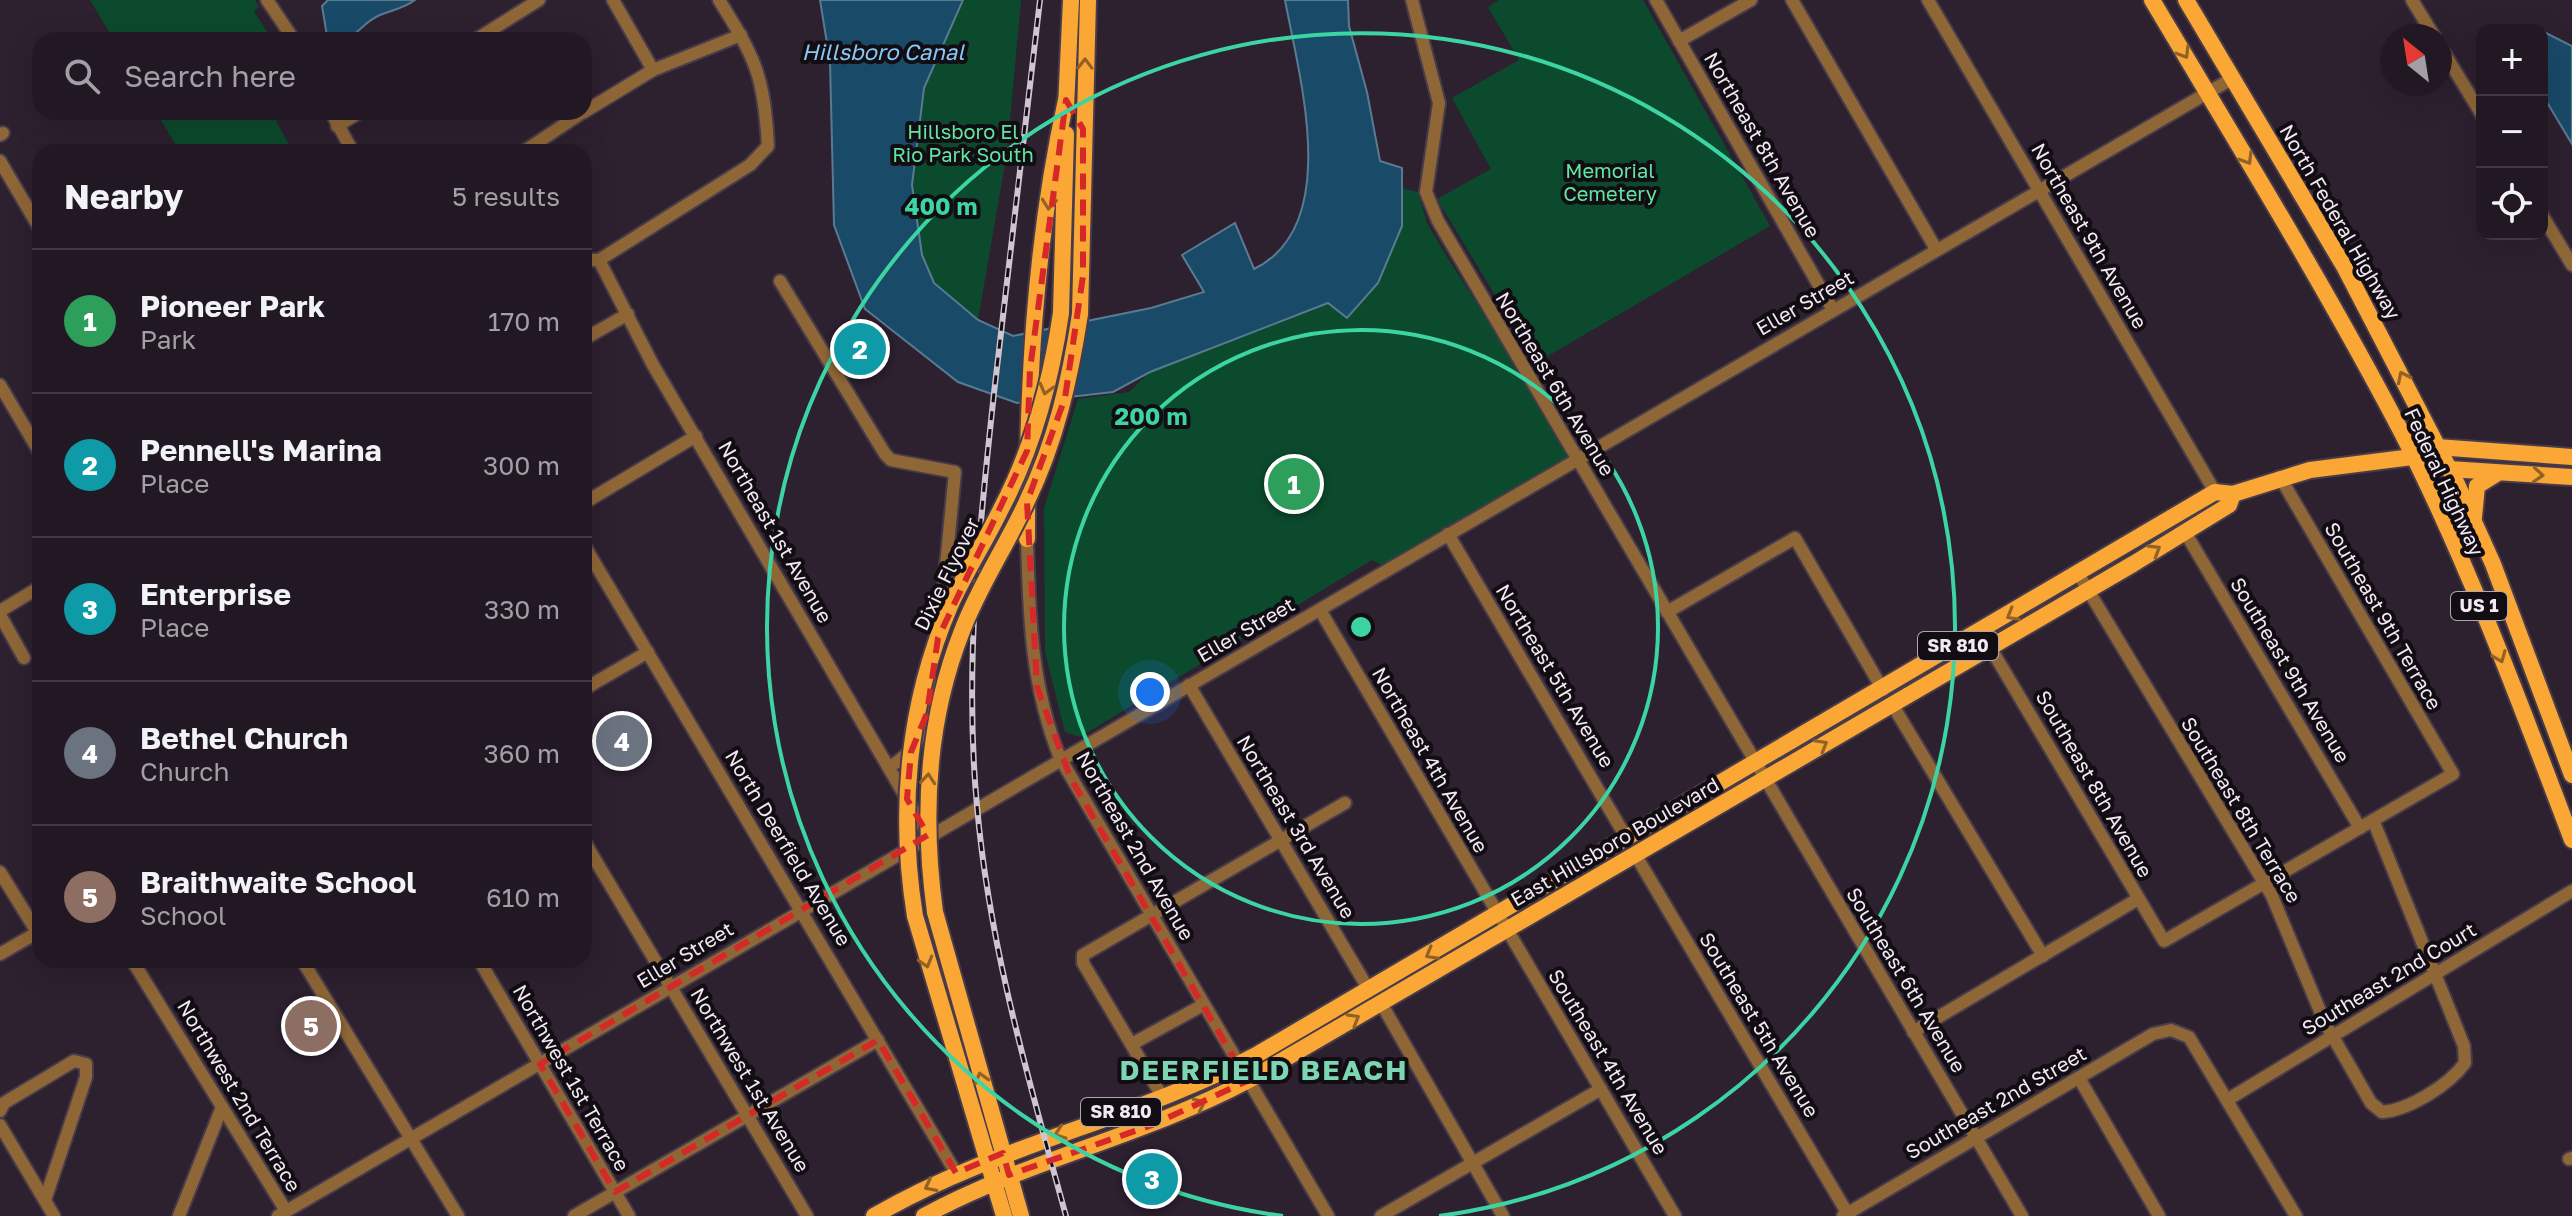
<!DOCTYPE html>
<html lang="en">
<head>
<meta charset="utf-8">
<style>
	:root { --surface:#221823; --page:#2e2530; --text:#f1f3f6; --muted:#a2a0a6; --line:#3f3741; --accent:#2563eb }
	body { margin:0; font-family:"Golos Text",sans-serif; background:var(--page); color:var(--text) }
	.controls { position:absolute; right:24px; top:24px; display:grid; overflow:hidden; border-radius:16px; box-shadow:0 8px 32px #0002 }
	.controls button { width:72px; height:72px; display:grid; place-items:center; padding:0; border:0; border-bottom:2px solid var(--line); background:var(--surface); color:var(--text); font:40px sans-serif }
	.compass { position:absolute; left:2380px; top:24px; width:72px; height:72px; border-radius:50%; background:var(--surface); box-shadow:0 8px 32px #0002; rotate:330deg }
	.you { position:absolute; left:1150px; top:692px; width:28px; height:28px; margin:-20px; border:6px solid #fff; border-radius:50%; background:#1a73e8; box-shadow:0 0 0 12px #1a73e833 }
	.badge { display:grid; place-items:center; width:52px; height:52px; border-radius:50%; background:var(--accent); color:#fff; font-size:26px; font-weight:700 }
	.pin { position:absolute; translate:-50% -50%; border:4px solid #fff; box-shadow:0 2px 8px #0006 }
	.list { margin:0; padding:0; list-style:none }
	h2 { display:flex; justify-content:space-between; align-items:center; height:104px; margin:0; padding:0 32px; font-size:34px }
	h2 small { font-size:26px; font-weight:400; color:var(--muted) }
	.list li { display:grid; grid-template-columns:52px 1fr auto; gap:24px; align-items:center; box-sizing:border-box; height:144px; padding:0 32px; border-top:2px solid var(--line) }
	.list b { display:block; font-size:30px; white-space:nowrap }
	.list p { margin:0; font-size:26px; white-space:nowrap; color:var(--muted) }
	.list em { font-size:26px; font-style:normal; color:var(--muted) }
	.icon { flex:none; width:44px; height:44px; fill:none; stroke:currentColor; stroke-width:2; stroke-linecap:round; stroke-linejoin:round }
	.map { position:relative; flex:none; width:2572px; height:1216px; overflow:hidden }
	.search { position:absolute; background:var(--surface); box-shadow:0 8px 32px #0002; left:32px; top:32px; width:560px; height:88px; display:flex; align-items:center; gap:20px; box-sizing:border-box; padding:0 28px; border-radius:24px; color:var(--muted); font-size:30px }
	.panel { position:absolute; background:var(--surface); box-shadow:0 8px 32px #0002; left:32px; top:144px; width:560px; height:824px; border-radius:24px }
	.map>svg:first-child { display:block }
	.green { fill:#0c4a2d }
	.water { fill:#194a68; stroke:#5a7a92; stroke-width:2 }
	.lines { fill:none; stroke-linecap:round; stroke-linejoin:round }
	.minor-casing { stroke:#493c4a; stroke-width:16 }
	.major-casing { stroke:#493c4a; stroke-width:20 }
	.minor { stroke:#8f6737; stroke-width:12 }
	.major { stroke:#faa735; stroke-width:16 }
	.rail-casing { stroke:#cfc5d0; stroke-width:6 }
	.rail { stroke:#120c13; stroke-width:3; stroke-dasharray:9; stroke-linecap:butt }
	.major-bridge-casing { stroke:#493c4a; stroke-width:20; stroke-linecap:butt }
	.major-bridge { stroke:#faa735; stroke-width:16 }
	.oneway { stroke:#926126 }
	.marked { fill:none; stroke:#d62828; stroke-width:6; stroke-dasharray:16 10; stroke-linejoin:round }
	.ring { fill:none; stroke:#3dd4a3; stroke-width:4 }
	.labels { text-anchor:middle; stroke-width:8; stroke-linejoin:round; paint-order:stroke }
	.shield { fill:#120c13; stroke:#afa7b0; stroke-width:2 }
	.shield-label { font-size:18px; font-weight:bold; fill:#f2e9f3 }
	.park-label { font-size:20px; fill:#61e5a0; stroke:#120c13 }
	.street-label { font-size:20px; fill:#f2e9f3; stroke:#120c13 }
	.water-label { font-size:22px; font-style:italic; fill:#88c8f5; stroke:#120c13 }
	.district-label { font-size:28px; font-weight:bold; letter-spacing:2px; fill:#7dd6b3; stroke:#120c13 }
	.centre { fill:#3dd4a3; stroke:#120c13; stroke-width:4 }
	.ring-label { font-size:24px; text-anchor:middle; font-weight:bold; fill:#3dd4a3; stroke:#120c13; stroke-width:8; stroke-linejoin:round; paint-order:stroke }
</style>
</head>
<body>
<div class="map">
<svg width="2572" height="1216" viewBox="0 0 2572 1216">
	<rect width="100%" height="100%" fill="#2d202f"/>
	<!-- green -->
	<g class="green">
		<polygon points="90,0 255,0 259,7 254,11 272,40 114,40"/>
		<polygon points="963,0 1021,0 1007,152 978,320 934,283 922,255 912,185 924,88"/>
		<polygon points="1499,0 1643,0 1770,226 1536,363 1437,199 1491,169 1452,98 1519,60 1488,7"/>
		<polygon points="156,112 290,112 276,121 293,152 180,152"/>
		<polygon points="1400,188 1418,192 1427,223 1446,255 1576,459 1389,569 1372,560 1080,737 1065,732 1045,652 1044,508 1078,399 1129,392 1150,372 1328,303 1347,318 1378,283 1401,226"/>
	</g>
	<!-- water -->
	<g class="water">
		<path d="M328,0H415C403,9 391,10 378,16C357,26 359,40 332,40L327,36L322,6Z"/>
		<path d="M820,0H963L924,88L912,185L922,255L934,283L978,320L1013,336L1151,308L1204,292L1182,255L1235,223L1254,269C1343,226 1299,76 1285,0H1348L1349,26L1367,92L1380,161L1402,168V226L1378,283L1347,318L1328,303L1150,372L1113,392L1017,403L958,382L865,309L834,225L830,62Z"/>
		<polygon points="2542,31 2572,46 2572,144 2542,94"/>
	</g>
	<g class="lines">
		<!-- minor casing -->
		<g class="minor-casing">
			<g id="minor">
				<polyline points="267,0 294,40"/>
				<polyline points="613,0 653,70"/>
				<polyline points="1412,0 1439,103 1426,192 1438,221 2022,1216"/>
				<polyline points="1656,0 1833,310"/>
				<polyline points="1792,0 1936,249"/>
				<polyline points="1928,0 2215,492"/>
				<polyline points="2412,0 2434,36"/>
				<polyline points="475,40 539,0"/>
				<polyline points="1679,41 1751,0"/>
				<polyline points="2440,46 2482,115"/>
				<polyline points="331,112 353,152"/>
				<polyline points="584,112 653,70 741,35"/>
				<polyline points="337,126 360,112"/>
				<polyline points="0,135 3,133"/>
				<polyline points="523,152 583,112"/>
				<polyline points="0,161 40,229"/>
				<polyline points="2542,215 2572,265"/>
				<polyline points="584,260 599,260 653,365 928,835"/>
				<path d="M599,260L750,165L768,146C764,76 756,59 719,0"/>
				<polyline points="780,281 885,454 891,460 955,472 941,617"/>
				<polyline points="584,339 628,314"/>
				<polyline points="0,385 40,453"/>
				<polyline points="584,503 696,436"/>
				<polyline points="2185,532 2360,828"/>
				<polyline points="1448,534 1627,839"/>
				<path d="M1027,539C1029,616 1031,686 1060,758L1328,1216"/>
				<polyline points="584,545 956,1173"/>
				<path d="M2079,575L2272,896L2325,1023L2371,1103L2382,1112C2409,1110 2449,1085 2465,1063L2464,1046L2373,820"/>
				<polyline points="1320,610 1675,1216"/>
				<polyline points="0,611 40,587"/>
				<polyline points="1667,612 1795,538 1883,690"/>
				<polyline points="0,615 24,658"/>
				<polyline points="1990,647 2164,941 2453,774 2280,477"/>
				<polyline points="1189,685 1369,990"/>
				<polyline points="584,689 648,652"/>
				<polyline points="1892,704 2043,956"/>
				<path d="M889,767C925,747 926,721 931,683"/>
				<polyline points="584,841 807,1216"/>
				<polyline points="1635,854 1849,1216"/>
				<polyline points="0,872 37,932"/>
				<polyline points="0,954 40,931"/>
				<polyline points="132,960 286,1211"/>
				<polyline points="302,960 458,1216"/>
				<polyline points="479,960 629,1216"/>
				<polyline points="1381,1003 1503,1216"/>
				<polyline points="1913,1032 2138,899"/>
				<polyline points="1132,1044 1203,1005"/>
				<polyline points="2079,1078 2159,1216"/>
				<polyline points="1163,1098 1083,963 1083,955 1345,803"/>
				<polyline points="2227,1100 2572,891"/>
				<polyline points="0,1111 4,1103 74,1061 86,1064 86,1077 45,1200"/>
				<polyline points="0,1125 54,1216"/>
				<polyline points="2569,1159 2572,1158"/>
				<polyline points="179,1216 222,1107"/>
				<polyline points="278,1216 2233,78"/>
				<polyline points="574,1216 878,1040"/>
				<polyline points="1381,1216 1601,1089"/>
				<polyline points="1843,1216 2153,1034 2171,1030 2189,1037 2296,1216"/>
			</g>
		</g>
		<!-- major casing -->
		<g class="major-casing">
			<g id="major">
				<path d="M2152,0C2237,143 2324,284 2401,431C2468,562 2520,703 2572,840"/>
				<polyline points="2186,0 2345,268 2457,484 2493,564 2572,775"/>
				<polyline points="1066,107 1071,0"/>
				<polyline points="1061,313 1066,134"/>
				<polyline points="1080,314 1088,0"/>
				<polyline points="2412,457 2449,469 2572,477"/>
				<polyline points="2474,517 2477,486 2498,473"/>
				<path d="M1027,539C1027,393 1034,244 1066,100"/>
				<polyline points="935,912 1021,1216"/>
				<polyline points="915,916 1004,1216"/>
				<path d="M874,1216C998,1144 1134,1120 1258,1054L2215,492L2233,494L2310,470L2412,457L2437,447L2572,457"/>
				<path d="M924,1216C1027,1160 1143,1136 1247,1081L2133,564L2229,505L2233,494"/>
			</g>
		</g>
		<!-- minor -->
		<use href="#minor" class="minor"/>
		<!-- major -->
		<use href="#major" class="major"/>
		<!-- rail casing -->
		<g class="rail-casing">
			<path id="rail" d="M1040,0C1024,131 1009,262 994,393C979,531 964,668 977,806C989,946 1029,1081 1066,1216"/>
		</g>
		<!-- rail -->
		<use href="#rail" class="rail"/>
		<!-- major-bridge casing -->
		<g class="major-bridge-casing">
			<g id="major-bridge">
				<path d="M935,912C922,817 926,722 962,631C979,586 1007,545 1027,501C1056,441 1070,379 1080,314"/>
				<path d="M915,916C898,811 908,704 950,606C965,573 985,542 1001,509C1033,448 1051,381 1061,313"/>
			</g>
		</g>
		<!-- major-bridge -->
		<use href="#major-bridge" class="major-bridge"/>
	</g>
	<!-- one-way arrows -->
	<defs><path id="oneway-chevron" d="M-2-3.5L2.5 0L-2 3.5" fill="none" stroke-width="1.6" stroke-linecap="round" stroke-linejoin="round" transform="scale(2)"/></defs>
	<g class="oneway">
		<use href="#oneway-chevron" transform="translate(2184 53) rotate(59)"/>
		<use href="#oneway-chevron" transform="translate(1085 64) rotate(-89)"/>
		<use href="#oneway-chevron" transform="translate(2247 159) rotate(59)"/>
		<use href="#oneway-chevron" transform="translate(1049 204) rotate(96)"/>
		<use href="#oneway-chevron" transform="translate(2403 377) rotate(-116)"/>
		<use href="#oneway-chevron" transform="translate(1046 389) rotate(105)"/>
		<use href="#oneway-chevron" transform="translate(2538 475) rotate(4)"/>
		<use href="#oneway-chevron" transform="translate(2155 550) rotate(-31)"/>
		<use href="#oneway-chevron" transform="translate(2012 615) rotate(150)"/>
		<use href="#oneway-chevron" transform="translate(2500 657) rotate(68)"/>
		<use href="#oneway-chevron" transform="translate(1822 745) rotate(-30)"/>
		<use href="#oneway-chevron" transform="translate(928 779) rotate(-85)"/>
		<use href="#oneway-chevron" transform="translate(1431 954) rotate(150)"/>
		<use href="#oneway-chevron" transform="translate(926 962) rotate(74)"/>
		<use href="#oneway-chevron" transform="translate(1354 1019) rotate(-30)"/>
		<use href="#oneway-chevron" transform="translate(981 1078) rotate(-106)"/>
		<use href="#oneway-chevron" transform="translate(1200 1104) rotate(-25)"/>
		<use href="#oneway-chevron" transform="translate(1060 1133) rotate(161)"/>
		<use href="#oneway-chevron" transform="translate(930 1186) rotate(153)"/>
	</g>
	<!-- marked area -->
	<path class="marked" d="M1066,100L1083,129V276L1065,398L1027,502L1037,687L1071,779L1247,1081L1152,1125L1009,1175L1003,1153L956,1173L878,1040L615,1192L540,1064L928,835L907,799L911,752L927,713L938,638L1027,451L1030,369Z"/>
	<!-- distance rings -->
	<g class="ring">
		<circle cx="1361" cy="627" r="297"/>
		<path d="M1283 1216A594 594 0 1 1 1439 1216"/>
	</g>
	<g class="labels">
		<!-- shield labels -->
		<g class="shield">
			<rect x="2451" y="592" width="56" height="28" rx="6"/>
			<rect x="1918" y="632" width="80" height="28" rx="6"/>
			<rect x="1081" y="1098" width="80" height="28" rx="6"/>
		</g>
		<g class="shield-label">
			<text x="2479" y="612">US 1</text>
			<text x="1958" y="652">SR 810</text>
			<text x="1121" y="1118">SR 810</text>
		</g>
		<!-- park labels -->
		<g class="park-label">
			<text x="963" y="139">Hillsboro El<tspan x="963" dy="23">Rio Park South</tspan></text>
			<text x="1610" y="178">Memorial<tspan x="1610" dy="23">Cemetery</tspan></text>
		</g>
		<!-- street labels -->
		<g class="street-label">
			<text transform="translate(1762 145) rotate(60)" y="7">Northeast 8th Avenue</text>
			<text transform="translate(2340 222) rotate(60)" y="7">North Federal Highway</text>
			<text transform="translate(2089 236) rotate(60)" y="7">Northeast 9th Avenue</text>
			<text transform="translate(1805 303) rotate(-30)" y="7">Eller Street</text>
			<text transform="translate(1555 384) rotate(59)" y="7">Northeast 6th Avenue</text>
			<text transform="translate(2444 482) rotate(65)" y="7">Federal Highway</text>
			<text transform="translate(775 532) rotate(60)" y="7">Northeast 1st Avenue</text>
			<text transform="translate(947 574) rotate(-64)" y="7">Dixie Flyover</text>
			<text transform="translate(2383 616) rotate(60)" y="7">Southeast 9th Terrace</text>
			<text transform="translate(1246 630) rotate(-30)" y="7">Eller Street</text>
			<text transform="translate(2290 670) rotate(59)" y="7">Southeast 9th Avenue</text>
			<text transform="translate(1555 676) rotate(59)" y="7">Northeast 5th Avenue</text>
			<text transform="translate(1430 760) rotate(60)" y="7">Northeast 4th Avenue</text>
			<text transform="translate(2094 784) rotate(60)" y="7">Southeast 8th Avenue</text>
			<text transform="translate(2241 810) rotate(59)" y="7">Southeast 8th Terrace</text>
			<text transform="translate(1296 827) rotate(59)" y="7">Northeast 3rd Avenue</text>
			<text transform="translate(1615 842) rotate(-30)" y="7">East Hillsboro Boulevard</text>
			<text transform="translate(1135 846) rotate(60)" y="7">Northeast 2nd Avenue</text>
			<text transform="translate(788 848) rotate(59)" y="7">North Deerfield Avenue</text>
			<text transform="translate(685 955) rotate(-31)" y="7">Eller Street</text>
			<text transform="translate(2389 979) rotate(-31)" y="7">Southeast 2nd Court</text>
			<text transform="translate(1906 980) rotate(59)" y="7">Southeast 6th Avenue</text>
			<text transform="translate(1759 1025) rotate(59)" y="7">Southeast 5th Avenue</text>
			<text transform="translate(1608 1062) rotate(59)" y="7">Southeast 4th Avenue</text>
			<text transform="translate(571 1078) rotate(60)" y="7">Northwest 1st Terrace</text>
			<text transform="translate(750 1080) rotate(59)" y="7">Northwest 1st Avenue</text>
			<text transform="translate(239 1096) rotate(59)" y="7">Northwest 2nd Terrace</text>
			<text transform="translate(1996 1103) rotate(-30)" y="7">Southeast 2nd Street</text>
		</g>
		<!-- water labels -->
		<g class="water-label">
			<text x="883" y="60">Hillsboro Canal</text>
		</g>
		<!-- district labels -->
		<g class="district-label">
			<text x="1264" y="1080">DEERFIELD BEACH</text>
		</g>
	</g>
	<circle cx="1361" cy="627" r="12" class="centre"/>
	<g class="ring-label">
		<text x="941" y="215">400 m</text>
		<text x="1151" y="425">200 m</text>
	</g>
</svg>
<div class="controls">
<button>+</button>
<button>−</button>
<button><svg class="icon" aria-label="locate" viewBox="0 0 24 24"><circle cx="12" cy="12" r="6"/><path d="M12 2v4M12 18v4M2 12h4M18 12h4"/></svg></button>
</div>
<svg class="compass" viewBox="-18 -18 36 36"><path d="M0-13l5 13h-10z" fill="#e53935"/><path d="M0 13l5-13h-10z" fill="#a2a0a6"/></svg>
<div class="you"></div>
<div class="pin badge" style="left:1294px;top:484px;background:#2e9e5b">1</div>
<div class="pin badge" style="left:860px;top:349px;background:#0f9aa8">2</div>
<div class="pin badge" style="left:1152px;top:1179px;background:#0f9aa8">3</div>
<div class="pin badge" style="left:622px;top:741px;background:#6b7280">4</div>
<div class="pin badge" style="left:311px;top:1026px;background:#8d6e63">5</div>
<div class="search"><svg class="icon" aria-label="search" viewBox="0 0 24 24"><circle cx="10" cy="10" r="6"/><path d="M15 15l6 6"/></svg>Search here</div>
<section class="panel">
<h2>Nearby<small>5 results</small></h2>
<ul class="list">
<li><span class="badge" style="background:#2e9e5b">1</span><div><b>Pioneer Park</b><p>Park</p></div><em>170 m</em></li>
<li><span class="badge" style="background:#0f9aa8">2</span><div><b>Pennell's Marina</b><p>Place</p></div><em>300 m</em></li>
<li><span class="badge" style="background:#0f9aa8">3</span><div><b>Enterprise</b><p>Place</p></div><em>330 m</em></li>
<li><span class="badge" style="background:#6b7280">4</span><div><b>Bethel Church</b><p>Church</p></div><em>360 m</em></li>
<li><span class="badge" style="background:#8d6e63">5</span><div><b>Braithwaite School</b><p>School</p></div><em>610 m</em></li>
</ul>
</section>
</div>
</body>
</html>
